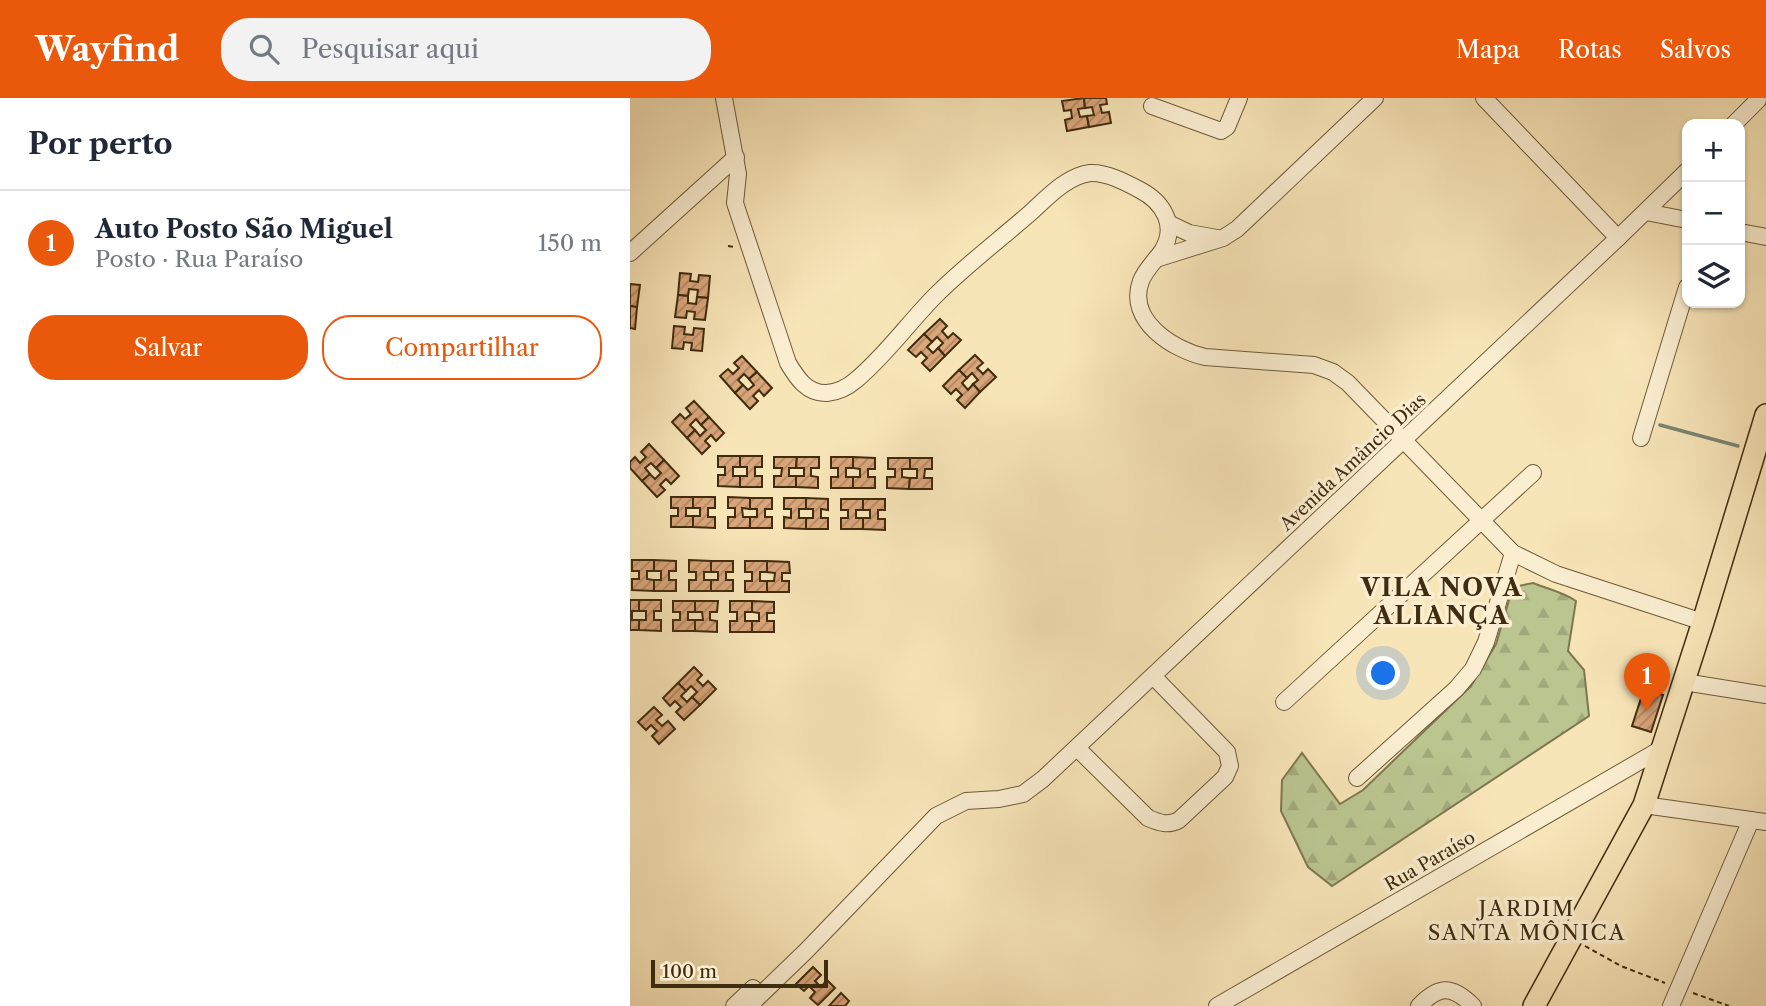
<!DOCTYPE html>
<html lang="pt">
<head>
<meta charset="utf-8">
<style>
	:root { --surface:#fff; --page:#f2f2f3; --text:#1f2937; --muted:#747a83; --line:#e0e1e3; --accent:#ea580c }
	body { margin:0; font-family:"Libre Caslon Text",serif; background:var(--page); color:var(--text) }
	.controls { position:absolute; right:21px; top:21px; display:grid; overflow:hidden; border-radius:14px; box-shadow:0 2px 5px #0004 }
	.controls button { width:63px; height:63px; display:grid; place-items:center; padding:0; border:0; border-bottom:2px solid var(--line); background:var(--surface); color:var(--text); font:35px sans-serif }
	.scale { position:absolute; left:21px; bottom:18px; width:177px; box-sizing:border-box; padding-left:7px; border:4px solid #402c0e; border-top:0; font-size:19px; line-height:24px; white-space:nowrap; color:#402c0e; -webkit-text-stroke:5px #faedd0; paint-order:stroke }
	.you { position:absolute; left:754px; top:576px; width:24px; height:24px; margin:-18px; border:5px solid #fff; border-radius:50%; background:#1a73e8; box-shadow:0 0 0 10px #1a73e833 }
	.badge { display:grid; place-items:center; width:46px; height:46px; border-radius:50%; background:var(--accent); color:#fff; font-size:23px; font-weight:700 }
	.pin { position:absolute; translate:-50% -58px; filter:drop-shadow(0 2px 4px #0008) }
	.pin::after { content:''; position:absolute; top:37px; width:24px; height:21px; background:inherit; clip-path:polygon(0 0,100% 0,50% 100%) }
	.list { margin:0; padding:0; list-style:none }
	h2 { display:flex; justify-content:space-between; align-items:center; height:91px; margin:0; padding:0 28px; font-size:30px }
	h2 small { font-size:23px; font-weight:400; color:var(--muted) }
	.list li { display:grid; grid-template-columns:46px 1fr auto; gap:21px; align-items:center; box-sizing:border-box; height:105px; padding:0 28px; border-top:2px solid var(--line) }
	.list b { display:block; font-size:26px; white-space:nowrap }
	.list p { margin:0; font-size:23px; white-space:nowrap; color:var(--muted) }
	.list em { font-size:23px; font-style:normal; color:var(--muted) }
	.actions { display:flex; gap:14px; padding:21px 28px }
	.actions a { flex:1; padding:16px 0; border:2px solid var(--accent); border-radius:28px; text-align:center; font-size:24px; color:var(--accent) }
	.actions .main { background:var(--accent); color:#fff }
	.icon { flex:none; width:38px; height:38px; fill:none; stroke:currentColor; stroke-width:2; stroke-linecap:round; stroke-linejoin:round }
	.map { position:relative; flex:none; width:1136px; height:908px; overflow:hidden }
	header { display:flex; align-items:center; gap:42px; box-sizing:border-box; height:98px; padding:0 35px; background:var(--accent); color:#fff }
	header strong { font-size:33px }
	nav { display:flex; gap:38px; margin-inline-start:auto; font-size:24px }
	.search { width:490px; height:63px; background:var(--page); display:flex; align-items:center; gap:18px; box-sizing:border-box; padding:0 24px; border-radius:28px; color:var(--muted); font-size:26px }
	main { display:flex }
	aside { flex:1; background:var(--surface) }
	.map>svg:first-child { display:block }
	.forest { fill:url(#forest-firs); stroke:#7d784f; stroke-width:2 }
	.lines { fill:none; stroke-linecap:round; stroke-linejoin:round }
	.stream { stroke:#788472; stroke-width:3.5 }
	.building { fill:url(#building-hatch); stroke:#402c0e; stroke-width:2 }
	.minor-casing { stroke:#6e5a38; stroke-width:18 }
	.major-casing { stroke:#402c0e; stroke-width:24 }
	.path { stroke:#402c0e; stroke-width:2; stroke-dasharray:5 3.5; stroke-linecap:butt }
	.minor { stroke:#faedd0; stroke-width:16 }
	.major { stroke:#f7e4b7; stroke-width:21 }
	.labels { text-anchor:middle; stroke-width:7; stroke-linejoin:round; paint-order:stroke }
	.street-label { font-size:18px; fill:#402c0e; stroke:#faedd0 }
	.quarter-label { font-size:21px; letter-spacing:2px; fill:#402c0e; stroke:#faedd0 }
	.district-label { font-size:24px; font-weight:bold; letter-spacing:2px; fill:#402c0e; stroke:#faedd0 }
</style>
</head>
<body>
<header>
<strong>Wayfind</strong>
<div class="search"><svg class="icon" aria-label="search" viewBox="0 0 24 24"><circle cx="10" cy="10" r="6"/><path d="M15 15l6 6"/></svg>Pesquisar aqui</div>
<nav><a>Mapa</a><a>Rotas</a><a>Salvos</a></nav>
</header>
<main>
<aside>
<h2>Por perto<small></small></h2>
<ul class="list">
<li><span class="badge">1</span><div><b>Auto Posto São Miguel</b><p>Posto · Rua Paraíso</p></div><em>150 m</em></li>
</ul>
<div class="actions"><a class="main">Salvar</a><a>Compartilhar</a></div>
</aside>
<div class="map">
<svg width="1136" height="908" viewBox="0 0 1136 908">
	<defs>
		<pattern id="forest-firs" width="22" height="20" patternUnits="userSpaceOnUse" patternTransform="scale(1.75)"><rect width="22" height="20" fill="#bac590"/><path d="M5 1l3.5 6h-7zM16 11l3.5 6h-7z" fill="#a1a97b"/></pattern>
		<pattern id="building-hatch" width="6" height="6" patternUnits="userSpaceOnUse" patternTransform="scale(1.75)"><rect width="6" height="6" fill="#d9a57a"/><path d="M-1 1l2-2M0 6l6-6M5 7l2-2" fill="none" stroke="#b18762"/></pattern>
	</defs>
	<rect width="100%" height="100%" fill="#f7e4b7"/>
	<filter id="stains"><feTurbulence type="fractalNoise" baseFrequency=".00286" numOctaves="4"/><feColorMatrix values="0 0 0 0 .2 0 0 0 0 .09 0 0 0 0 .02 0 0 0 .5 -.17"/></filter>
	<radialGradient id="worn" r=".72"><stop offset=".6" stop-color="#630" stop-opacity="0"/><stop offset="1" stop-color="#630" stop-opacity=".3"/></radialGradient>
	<!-- forest -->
	<path class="forest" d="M903,485C918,491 933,494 946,503L938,553L954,572L959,618L702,788L678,769L651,713L652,682L672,655L710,706L733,692L841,588L866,546L883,489Z"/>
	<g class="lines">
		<!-- stream -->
		<polyline class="stream" points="1030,327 1108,348"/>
	</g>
	<!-- building -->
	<g class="building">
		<polygon points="454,0 455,10 448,11 450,19 457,18 459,29 437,33 435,22 442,20 441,12 434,13 432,3"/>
		<polygon points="454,0 476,0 477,6 470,7 472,15 479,14 481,25 459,29 457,18 464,17 462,9 455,10"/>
		<polygon points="50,175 61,176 60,183 68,184 69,177 80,178 78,200 67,199 68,192 59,191 58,198 48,197"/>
		<polygon points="0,186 10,187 7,209 0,208"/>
		<polygon points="48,197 58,198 58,205 66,206 67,199 78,200 75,222 64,221 65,214 57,213 56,220 45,219"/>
		<polygon points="0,208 7,209 5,231 0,230"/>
		<polygon points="310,221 317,228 312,233 318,240 323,235 331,242 315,258 308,250 313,245 307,239 302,244 294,236"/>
		<polygon points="44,228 55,229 54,236 63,237 64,230 74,231 72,253 61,252 62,245 54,244 53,251 42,250"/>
		<polygon points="294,236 302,244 297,249 303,255 308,250 315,258 300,273 292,265 297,260 291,254 286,259 278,252"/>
		<polygon points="345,257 353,265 347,270 353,276 358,271 366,279 350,294 343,286 348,282 342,275 337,280 329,272"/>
		<polygon points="112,258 127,274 119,281 114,276 108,282 113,287 105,295 90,278 98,271 103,276 109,270 104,265"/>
		<polygon points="329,272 337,280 332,285 338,292 343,286 350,294 335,310 327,302 332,297 326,291 321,296 313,288"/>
		<polygon points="127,274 142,290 134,298 129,292 123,298 128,303 120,311 105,295 113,287 118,292 124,287 119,281"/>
		<polygon points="64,303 79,319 71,327 66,321 60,327 65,332 57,340 42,324 50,316 55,321 61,316 56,310"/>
		<polygon points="79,319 94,335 86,343 81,337 75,343 80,348 72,356 57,340 65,332 70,338 76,332 71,327"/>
		<polygon points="19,346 34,362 26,370 21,365 15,370 20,376 12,383 0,370 0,364 5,359 10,365 16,359 11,354"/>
		<polygon points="88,358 110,358 110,369 103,369 103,378 110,378 110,389 88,388 88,377 95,377 95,369 88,369"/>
		<polygon points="110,358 132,358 132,369 125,369 125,378 132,378 132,389 110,389 110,378 117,378 117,369 110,369"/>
		<polygon points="144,359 167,359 166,370 159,370 159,378 166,378 166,389 144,389 144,378 151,378 152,370 144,370"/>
		<polygon points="167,359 189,359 189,370 181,370 181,378 188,379 188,390 166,389 166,378 174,378 174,370 166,370"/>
		<polygon points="201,359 223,359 223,370 216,370 216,379 223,379 223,390 201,390 201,379 208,379 208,370 201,370"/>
		<polygon points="223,359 245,360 245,371 238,371 238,379 245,379 245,390 223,390 223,379 230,379 230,371 223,370"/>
		<polygon points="258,360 280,360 280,371 272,371 272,379 280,380 279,391 257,390 257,379 265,379 265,371 258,371"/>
		<polygon points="280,360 302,360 302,371 295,371 294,380 302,380 302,391 279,391 280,380 287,380 287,371 280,371"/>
		<polygon points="34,362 49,378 41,386 36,381 30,387 35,392 27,399 12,383 20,376 25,381 31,375 26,370"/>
		<polygon points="41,399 63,399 63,410 56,410 56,418 63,418 63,429 41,429 41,418 48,418 48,410 41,410"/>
		<polygon points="63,399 85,399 85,410 78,410 78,419 85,419 85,430 63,429 63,418 70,418 70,410 63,410"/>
		<polygon points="98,399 120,400 120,411 112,410 113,419 120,419 120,430 98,430 98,419 105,419 105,410 98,410"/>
		<polygon points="120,400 142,400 142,411 135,411 135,419 142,419 142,430 120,430 120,419 127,419 127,411 120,411"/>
		<polygon points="154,400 176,400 176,411 169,411 169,420 176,420 176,431 154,430 154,419 161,420 161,411 154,411"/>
		<polygon points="176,400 198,401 198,412 191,411 191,420 198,420 198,431 176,431 176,420 183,420 183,411 176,411"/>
		<polygon points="211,401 233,401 233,412 226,412 226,420 233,420 233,431 211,431 211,420 218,420 218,412 211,412"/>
		<polygon points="233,401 255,401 255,412 248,412 248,421 255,421 255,432 233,431 233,420 240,420 240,412 233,412"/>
		<polygon points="2,462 24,462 24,473 17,473 17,481 24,482 24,493 2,492 2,481 9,481 9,473 2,473"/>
		<polygon points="24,462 46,463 46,473 39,473 39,482 46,482 46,493 24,493 24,482 31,482 31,473 24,473"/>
		<polygon points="59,462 81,463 81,474 74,474 74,482 81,482 81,493 59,493 59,482 66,482 66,474 59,474"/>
		<polygon points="81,463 103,463 103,474 96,474 96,482 103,482 103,493 81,493 81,482 88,482 88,474 81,474"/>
		<polygon points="115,463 137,463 137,474 130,474 130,483 137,483 137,494 115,494 115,483 122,483 122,474 115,474"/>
		<polygon points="137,463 159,464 160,475 152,475 152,483 159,483 159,494 137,494 137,483 144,483 145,475 137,474"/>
		<polygon points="0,502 9,502 9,513 2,513 2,522 9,522 9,532 0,532"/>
		<polygon points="9,502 31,502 31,513 24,513 24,522 31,522 31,533 9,532 9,522 16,522 16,513 9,513"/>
		<polygon points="43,503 65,503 65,514 58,514 58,522 65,522 65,533 43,533 43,522 50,522 50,514 43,514"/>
		<polygon points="65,503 88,503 87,514 80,514 80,522 87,523 87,534 65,533 65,522 73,522 72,514 65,514"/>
		<polygon points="100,503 122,503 122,514 115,514 115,523 122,523 122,534 100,534 100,523 107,523 107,514 100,514"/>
		<polygon points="122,503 144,504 144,515 137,515 137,523 144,523 144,534 122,534 122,523 129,523 129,515 122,514"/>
		<polygon points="64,569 72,577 67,582 73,588 78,583 86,591 70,607 62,599 67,594 61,588 56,593 48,585"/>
		<polygon points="48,585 56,593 51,598 57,604 62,599 70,607 54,622 46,614 51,609 45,603 40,608 33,600"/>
		<polygon points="1014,591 1033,597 1021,634 1002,628"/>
		<polygon points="24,609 32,617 26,622 32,628 38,623 45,631 29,646 22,638 27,633 21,627 16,632 8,624"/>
		<polygon points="183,869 191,877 185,883 191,889 197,882 205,890 188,907 180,900 185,894 179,888 174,893 166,886"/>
		<polygon points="211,895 219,903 215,908 199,908"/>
	</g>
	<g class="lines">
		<!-- minor casing -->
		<g class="minor-casing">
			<g id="minor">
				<path d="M94,0L108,76L105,105L158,265C167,280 177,296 197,295C208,294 218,289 226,282C256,257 279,224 306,197C335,168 368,143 399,116C416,101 436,78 460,75C476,74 495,84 510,92C533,104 548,128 532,153C525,163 515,172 511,183C496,223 544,252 575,259L684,267L703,274L718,285L883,455L926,476L1073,524"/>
				<polyline points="854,0 988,140"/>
				<polyline points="522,8 591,33 597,29 609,0"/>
				<polyline points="1104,26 1128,2"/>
				<polyline points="1016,114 1057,122"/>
				<polyline points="540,126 559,135 587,140"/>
				<polyline points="1110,134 1136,139"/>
				<polyline points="0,155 106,59"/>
				<polyline points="526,161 593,140 607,131 745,0"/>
				<polyline points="1011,340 1057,189"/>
				<polyline points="1054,584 1136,597"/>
				<polyline points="654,604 903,375"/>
				<path d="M447,650L518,720C530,725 538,728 549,722L595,679L600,668L597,654L523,578"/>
				<polyline points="727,680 826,591 843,571 856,544 883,455"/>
				<polyline points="1014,707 1136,724"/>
				<polyline points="104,908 123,890"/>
				<polyline points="119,908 176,853 306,718 336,703 369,701 393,696 413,681 988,140 1057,73"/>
				<polyline points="587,908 1031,651"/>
				<path d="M789,908C809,887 822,887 843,908"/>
				<polyline points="1041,908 1121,722"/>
			</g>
		</g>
		<!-- major casing -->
		<g class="major-casing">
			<polyline id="major" points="904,908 1014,707 1073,524 1136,317"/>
		</g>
		<!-- path -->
		<g class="path">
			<polyline points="98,148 105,149"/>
			<polyline points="955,848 991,868 1035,885"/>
			<polyline points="1063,895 1099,908"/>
		</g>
		<!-- minor -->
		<use href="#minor" class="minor"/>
		<!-- major -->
		<use href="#major" class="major"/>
	</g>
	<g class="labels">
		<!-- street labels -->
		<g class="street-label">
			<text transform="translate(723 364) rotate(-43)" y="6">Avenida Amâncio Dias</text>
			<text transform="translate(800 763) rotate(-30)" y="6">Rua Paraíso</text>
		</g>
		<!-- quarter labels -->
		<g class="quarter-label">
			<text x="897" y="818">JARDIM<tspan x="897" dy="24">SANTA MÔNICA</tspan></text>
		</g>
		<!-- district labels -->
		<g class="district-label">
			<text x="812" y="498">VILA NOVA<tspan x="812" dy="28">ALIANÇA</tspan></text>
		</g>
	</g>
	<rect width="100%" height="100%" filter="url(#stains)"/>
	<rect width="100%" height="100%" fill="url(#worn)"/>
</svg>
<div class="controls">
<button>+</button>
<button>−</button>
<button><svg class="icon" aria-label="layers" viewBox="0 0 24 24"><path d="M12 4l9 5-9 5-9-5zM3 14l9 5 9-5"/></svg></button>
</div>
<div class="scale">100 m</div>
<div class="you"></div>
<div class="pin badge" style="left:1017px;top:613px">1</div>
</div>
</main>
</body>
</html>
